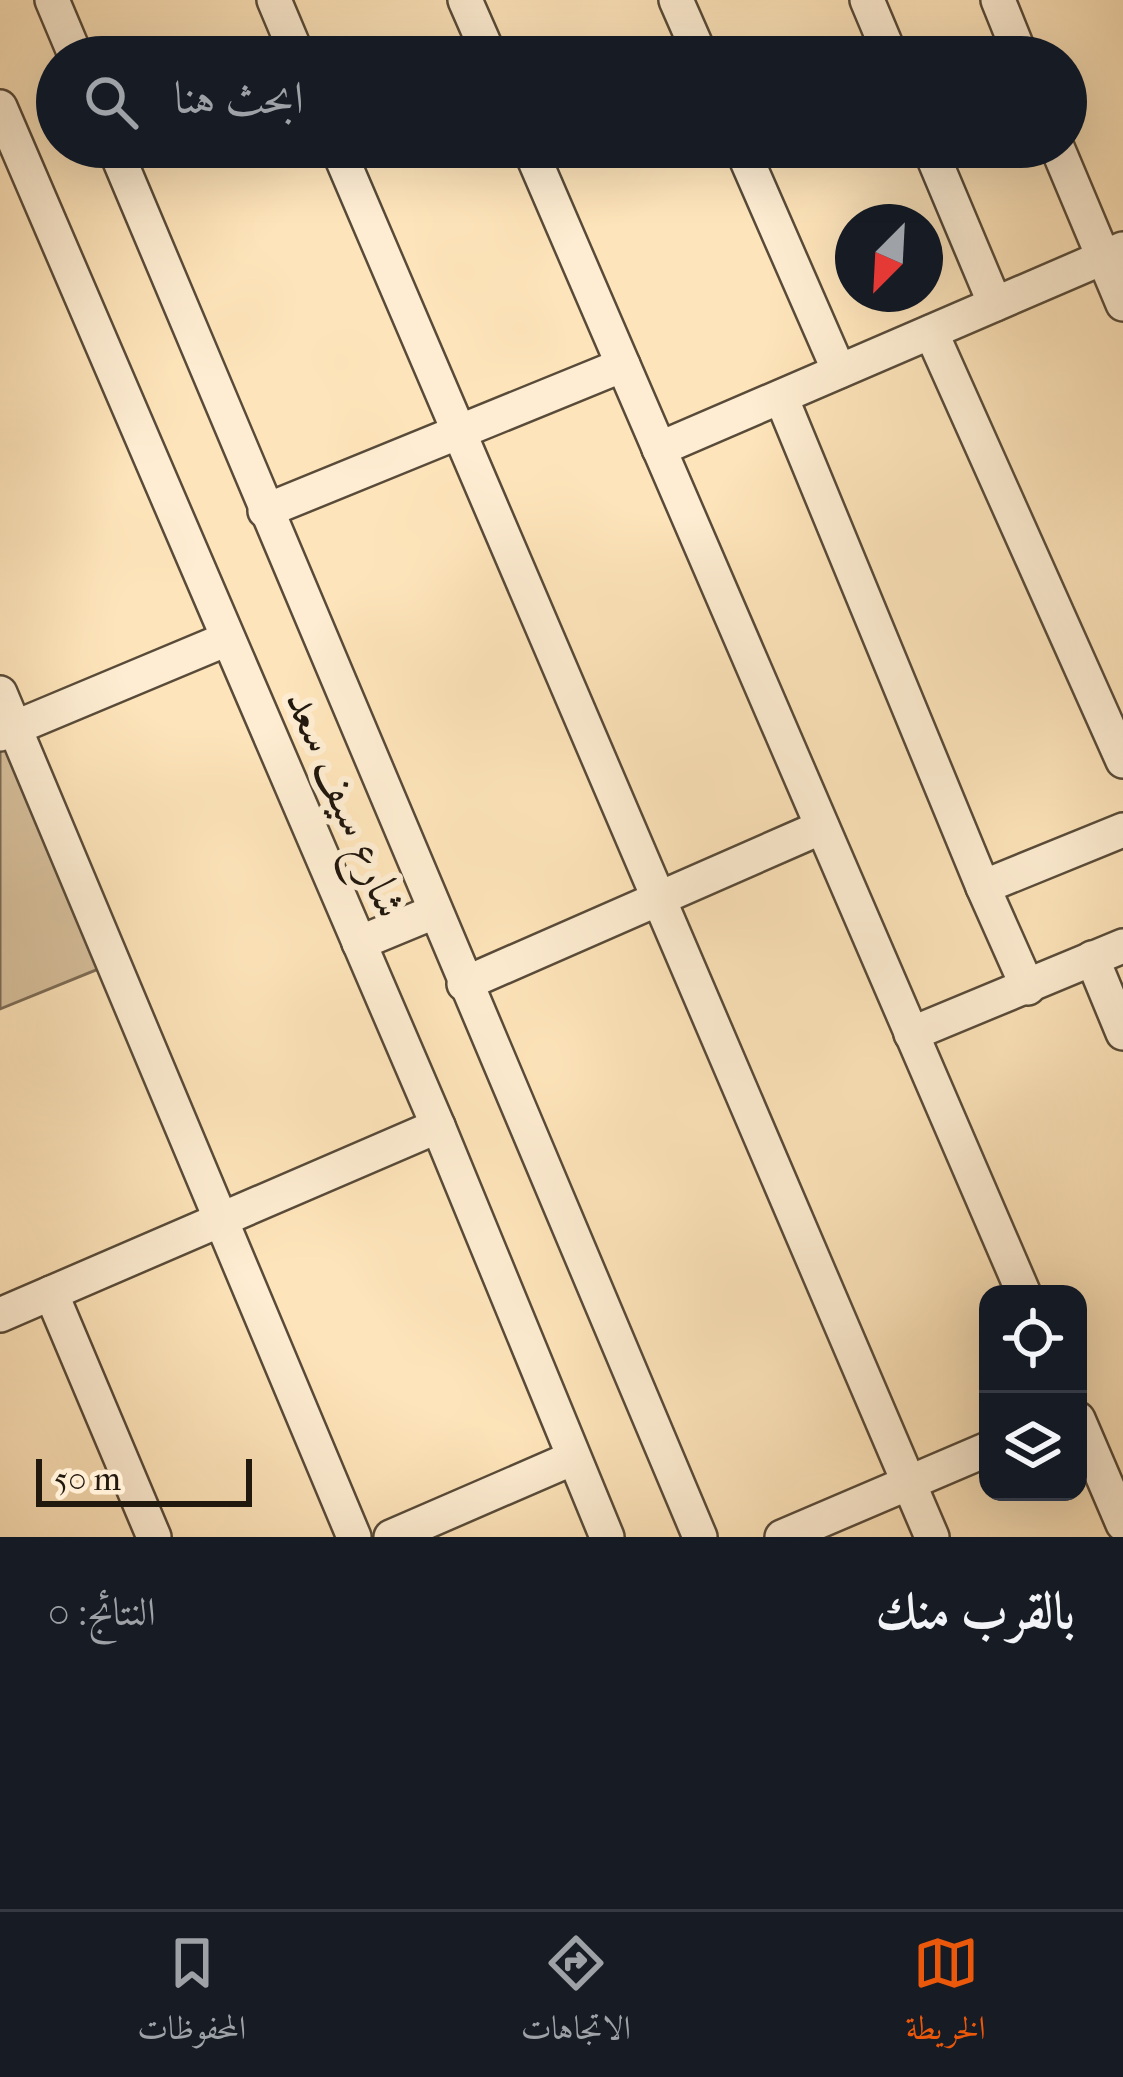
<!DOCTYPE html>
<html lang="ar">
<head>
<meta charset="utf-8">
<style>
	:root { --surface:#171b24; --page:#242831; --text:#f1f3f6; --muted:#9ea1a6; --line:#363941; --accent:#ea580c }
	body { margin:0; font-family:"IM FELL French Canon",Amiri,serif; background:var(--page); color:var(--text); direction:rtl }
	.controls { position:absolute; right:36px; bottom:36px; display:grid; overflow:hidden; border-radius:24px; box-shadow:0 12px 48px #0002 }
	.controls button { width:108px; height:108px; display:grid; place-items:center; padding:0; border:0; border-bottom:3px solid var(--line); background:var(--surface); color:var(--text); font:60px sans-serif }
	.compass { position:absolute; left:835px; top:204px; width:108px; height:108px; border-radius:50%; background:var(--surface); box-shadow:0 12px 48px #0002; rotate:204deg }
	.scale { position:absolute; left:36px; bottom:30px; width:216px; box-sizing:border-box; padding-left:12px; border:6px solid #21180e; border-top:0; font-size:33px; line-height:42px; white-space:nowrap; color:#21180e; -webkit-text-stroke:9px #feedd2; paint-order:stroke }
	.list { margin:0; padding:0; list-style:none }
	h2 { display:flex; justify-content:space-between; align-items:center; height:156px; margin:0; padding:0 48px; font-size:51px }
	h2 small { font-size:39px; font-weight:400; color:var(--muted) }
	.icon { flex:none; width:66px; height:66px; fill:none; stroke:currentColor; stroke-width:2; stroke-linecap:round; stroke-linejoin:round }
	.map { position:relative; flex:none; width:1123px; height:1537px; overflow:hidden; direction:ltr }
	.search { position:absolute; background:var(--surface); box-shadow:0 12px 48px #0002; left:36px; right:36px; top:36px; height:132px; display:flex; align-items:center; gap:30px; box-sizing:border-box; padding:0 42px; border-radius:66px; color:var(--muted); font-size:45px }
	.sheet { height:372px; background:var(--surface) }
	nav { display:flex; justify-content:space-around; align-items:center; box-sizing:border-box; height:168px; border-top:3px solid var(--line); background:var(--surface); font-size:33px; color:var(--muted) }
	nav a { display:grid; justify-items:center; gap:6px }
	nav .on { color:var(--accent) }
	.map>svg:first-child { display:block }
	.green { fill:#d8c19d; stroke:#7c6c56; stroke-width:3 }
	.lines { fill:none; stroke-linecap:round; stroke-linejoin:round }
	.minor-casing { stroke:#584b39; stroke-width:38 }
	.minor { stroke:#feedd2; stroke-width:33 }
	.labels { text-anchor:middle; stroke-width:12; stroke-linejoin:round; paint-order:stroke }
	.street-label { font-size:45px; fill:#21180e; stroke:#feedd2 }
</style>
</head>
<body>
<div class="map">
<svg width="1123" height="1537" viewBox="0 0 1123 1537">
	<rect width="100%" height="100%" fill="#fee4ba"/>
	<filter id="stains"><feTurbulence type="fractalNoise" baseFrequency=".00167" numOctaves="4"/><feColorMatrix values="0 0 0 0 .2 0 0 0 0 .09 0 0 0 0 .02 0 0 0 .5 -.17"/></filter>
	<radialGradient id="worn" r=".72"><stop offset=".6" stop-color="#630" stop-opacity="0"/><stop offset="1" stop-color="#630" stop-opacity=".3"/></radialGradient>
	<!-- green -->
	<polygon class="green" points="0,734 106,966 0,1009"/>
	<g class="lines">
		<!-- minor casing -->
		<g class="minor-casing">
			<g id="minor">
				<polyline points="52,0 76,57"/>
				<polyline points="274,0 298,57"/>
				<polyline points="465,0 490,57"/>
				<polyline points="676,0 701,57"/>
				<polyline points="867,0 891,57"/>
				<polyline points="998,0 1021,57"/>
				<polyline points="0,107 438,1126 607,1537"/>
				<polyline points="114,147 700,1537"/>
				<polyline points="337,147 932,1537"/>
				<polyline points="529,147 1024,1294"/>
				<polyline points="741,147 839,371"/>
				<polyline points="929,147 995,304"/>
				<polyline points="1057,147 1123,304"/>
				<polyline points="931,332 1123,761"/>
				<polyline points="781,397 983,887 1028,988"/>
				<polyline points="659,449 1123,249"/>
				<polyline points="265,511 623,365"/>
				<polyline points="0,693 354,1537"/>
				<polyline points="0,734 227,639"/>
				<polyline points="983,887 1123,830"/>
				<polyline points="359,943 434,912"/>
				<polyline points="1092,958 1123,1033"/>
				<polyline points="464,984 822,827"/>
				<polyline points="911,1034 1123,946"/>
				<polyline points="51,1293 154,1537"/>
				<polyline points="0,1315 438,1126"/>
				<polyline points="1078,1419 1123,1524"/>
				<polyline points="391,1537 573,1458"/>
				<polyline points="782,1537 988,1449"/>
			</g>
		</g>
		<!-- minor -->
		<use href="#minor" class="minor"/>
	</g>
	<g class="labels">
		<!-- street labels -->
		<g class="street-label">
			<text transform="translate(347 803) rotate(67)" y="16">شارع سيف سعد</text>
		</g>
	</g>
	<rect width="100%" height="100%" filter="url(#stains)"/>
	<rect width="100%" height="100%" fill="url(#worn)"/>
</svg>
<div class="controls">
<button><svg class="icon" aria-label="locate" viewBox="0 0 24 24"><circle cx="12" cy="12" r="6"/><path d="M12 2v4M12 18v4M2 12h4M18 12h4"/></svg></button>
<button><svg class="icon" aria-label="layers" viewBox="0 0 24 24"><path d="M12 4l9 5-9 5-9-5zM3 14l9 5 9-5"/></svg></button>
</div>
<svg class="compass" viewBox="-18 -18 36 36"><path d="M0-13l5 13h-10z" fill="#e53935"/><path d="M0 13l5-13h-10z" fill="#9ea1a6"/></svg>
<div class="scale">50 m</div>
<div class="search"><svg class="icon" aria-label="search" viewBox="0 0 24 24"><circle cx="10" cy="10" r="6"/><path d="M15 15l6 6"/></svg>ابحث هنا</div>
</div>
<section class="sheet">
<h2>بالقرب منك<small>النتائج: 0</small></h2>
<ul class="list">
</ul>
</section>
<nav>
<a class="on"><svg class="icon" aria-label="map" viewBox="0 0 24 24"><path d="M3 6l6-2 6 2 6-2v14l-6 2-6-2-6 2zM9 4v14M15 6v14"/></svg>الخريطة</a>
<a><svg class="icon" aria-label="directions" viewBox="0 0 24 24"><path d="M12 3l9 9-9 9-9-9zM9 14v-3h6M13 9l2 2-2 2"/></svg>الاتجاهات</a>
<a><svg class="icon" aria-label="saved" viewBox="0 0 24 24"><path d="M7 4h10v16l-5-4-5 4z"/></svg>المحفوظات</a>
</nav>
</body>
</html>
